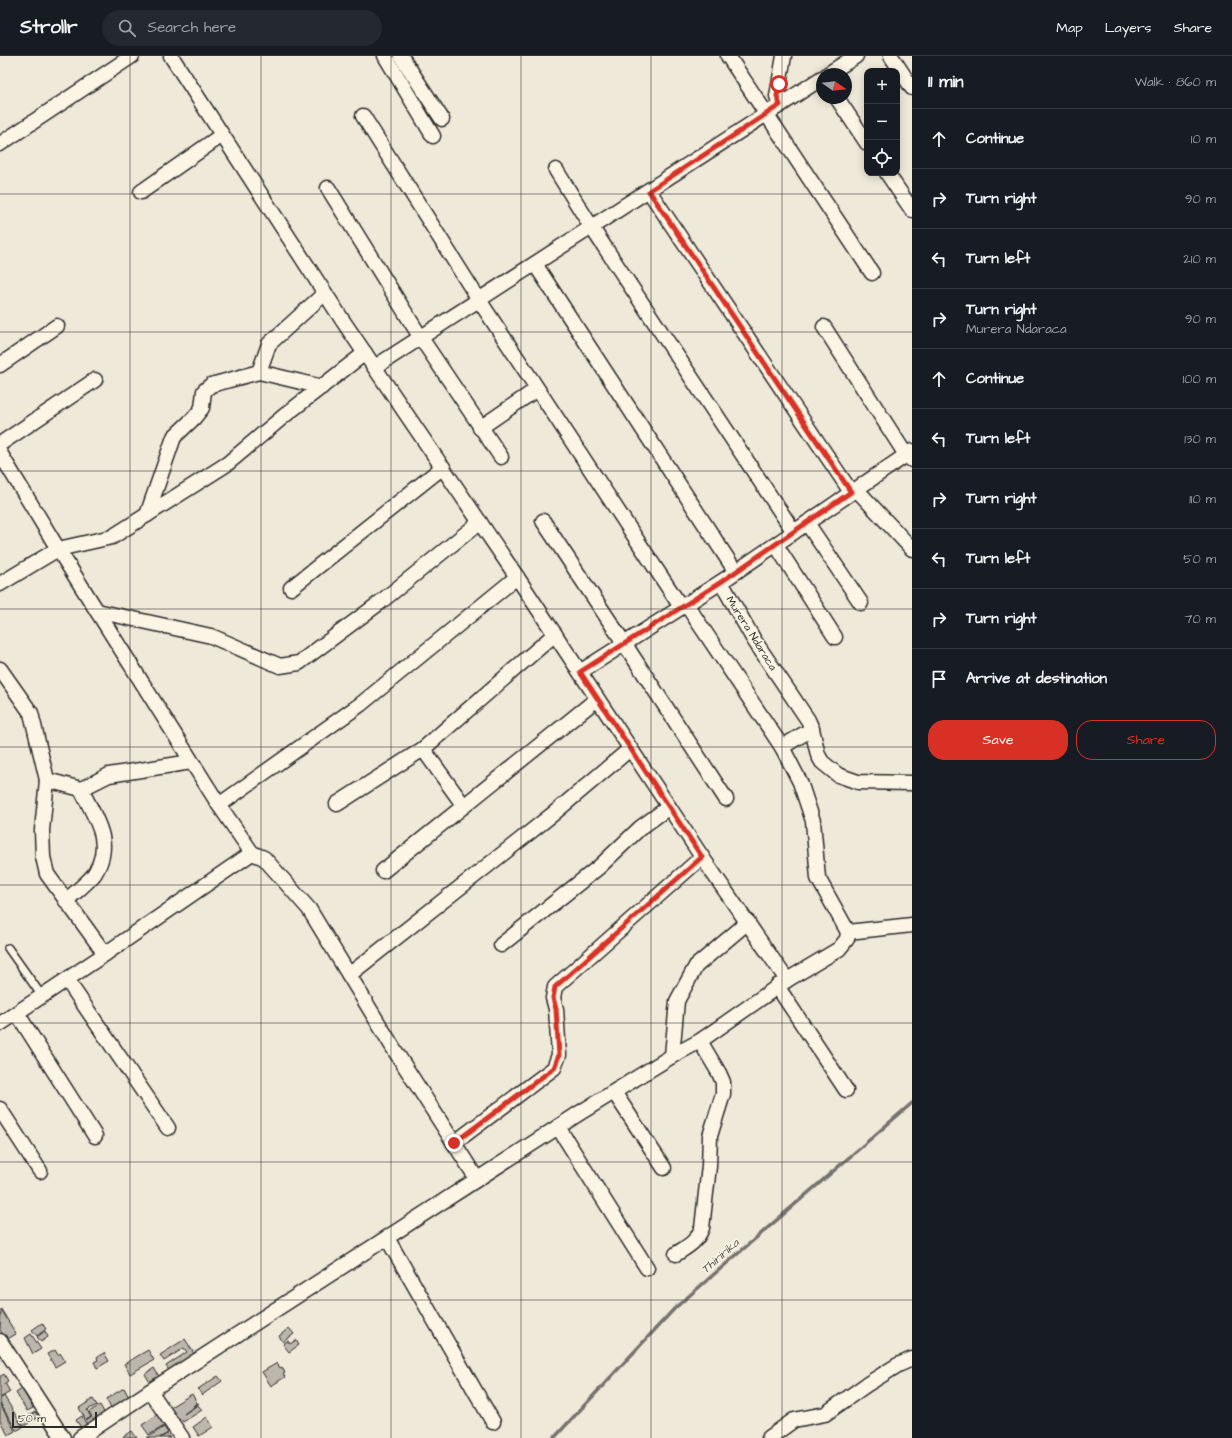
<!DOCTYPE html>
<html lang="en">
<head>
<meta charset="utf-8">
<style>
	:root { --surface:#171b24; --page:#242831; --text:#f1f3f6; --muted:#9ea1a6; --line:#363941; --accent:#d93025 }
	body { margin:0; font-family:"Architects Daughter",sans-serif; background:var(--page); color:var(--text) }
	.controls { position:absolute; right:12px; top:12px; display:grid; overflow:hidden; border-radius:8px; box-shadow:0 2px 10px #0003 }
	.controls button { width:36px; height:36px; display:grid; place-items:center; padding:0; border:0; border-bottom:1px solid var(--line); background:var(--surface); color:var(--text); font:20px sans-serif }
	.compass { position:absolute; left:816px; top:12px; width:36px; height:36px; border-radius:50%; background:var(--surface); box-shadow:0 2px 10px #0003; rotate:104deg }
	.scale { position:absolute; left:12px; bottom:10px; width:85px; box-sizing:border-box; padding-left:4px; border:2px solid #2b2b2b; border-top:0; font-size:11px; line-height:14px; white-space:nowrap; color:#2b2b2b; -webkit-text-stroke:3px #fcf5e5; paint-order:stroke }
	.stop { position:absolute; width:12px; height:12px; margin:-9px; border:3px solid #d93025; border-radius:50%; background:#fff }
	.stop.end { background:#d93025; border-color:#fff; box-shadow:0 1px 4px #0008 }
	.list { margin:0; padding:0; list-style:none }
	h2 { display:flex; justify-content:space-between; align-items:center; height:52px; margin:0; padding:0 16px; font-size:17px }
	h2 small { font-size:13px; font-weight:400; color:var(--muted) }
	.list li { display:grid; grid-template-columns:26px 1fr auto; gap:12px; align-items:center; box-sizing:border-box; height:60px; padding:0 16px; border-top:1px solid var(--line) }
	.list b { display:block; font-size:15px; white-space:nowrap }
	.list p { margin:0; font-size:13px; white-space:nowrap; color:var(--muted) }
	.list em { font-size:13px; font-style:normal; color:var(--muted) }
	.actions { display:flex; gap:8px; padding:12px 16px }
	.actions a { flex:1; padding:9px 0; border:1px solid var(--accent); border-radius:16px; text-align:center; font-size:14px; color:var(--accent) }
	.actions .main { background:var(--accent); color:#fff }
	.icon { flex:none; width:22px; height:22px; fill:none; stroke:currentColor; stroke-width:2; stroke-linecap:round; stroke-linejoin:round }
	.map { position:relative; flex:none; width:912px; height:1382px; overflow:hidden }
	header { display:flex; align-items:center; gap:24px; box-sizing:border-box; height:56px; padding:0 20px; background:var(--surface); border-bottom:1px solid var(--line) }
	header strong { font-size:19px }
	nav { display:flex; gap:22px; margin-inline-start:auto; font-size:14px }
	.search { width:280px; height:36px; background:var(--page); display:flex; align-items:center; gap:10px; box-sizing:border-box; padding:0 14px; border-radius:22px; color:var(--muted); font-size:15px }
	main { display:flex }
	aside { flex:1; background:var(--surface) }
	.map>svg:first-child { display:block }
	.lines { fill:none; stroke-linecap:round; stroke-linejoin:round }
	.stream { stroke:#75736d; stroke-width:3.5 }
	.building { fill:#bcb7ac; stroke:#2b2b2b }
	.lane-casing { stroke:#2b2b2b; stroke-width:10 }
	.street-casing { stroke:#2b2b2b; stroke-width:17 }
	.lane { stroke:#fcf5e5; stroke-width:7 }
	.street { stroke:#fcf5e5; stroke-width:14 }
	.route { stroke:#d93025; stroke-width:5 }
	.grid { fill:none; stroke:#2b2b2b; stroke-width:1; stroke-opacity:0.55 }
	.labels { text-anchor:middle; stroke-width:3; stroke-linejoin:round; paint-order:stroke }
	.street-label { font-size:11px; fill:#2b2b2b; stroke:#fcf5e5 }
	.water-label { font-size:12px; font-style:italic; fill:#565552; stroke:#fcf5e5 }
</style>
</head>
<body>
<header>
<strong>Strollr</strong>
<div class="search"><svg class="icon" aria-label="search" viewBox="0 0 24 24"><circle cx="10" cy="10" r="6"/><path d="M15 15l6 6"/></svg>Search here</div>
<nav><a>Map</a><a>Layers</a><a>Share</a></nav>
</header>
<main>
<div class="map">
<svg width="912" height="1382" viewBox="0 0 912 1382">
	<rect width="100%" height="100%" fill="#efe9da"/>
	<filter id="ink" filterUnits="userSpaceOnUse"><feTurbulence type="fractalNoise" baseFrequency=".025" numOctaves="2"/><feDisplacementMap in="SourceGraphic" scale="8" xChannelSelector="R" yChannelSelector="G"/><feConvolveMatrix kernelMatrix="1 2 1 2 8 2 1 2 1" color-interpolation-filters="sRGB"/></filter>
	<g filter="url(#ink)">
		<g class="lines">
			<!-- stream -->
			<polyline class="stream" points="554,1382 675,1252 912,1047"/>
		</g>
		<!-- building -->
		<g class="building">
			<polygon points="1,1253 16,1278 6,1284 0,1274"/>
			<polygon points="42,1267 46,1273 37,1280 32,1274"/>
			<polygon points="289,1272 294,1278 283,1286 279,1280"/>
			<polygon points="45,1275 48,1281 41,1286 37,1281"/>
			<polygon points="31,1278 41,1293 33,1298 25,1282"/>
			<polygon points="185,1283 195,1299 170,1316 166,1310 187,1296 184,1292 164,1305 160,1299"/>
			<polygon points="296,1284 299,1289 289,1296 283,1288 288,1285 290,1288"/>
			<polygon points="55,1294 58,1299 60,1297 65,1305 55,1311 47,1298"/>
			<polygon points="148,1294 154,1304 130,1318 124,1308"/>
			<polygon points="104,1297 109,1305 97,1312 94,1306 98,1304 97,1301"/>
			<polygon points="277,1307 280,1312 282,1311 285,1317 283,1318 285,1321 271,1330 262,1316"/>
			<polygon points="154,1312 160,1322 151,1328 145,1318"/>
			<polygon points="4,1318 8,1325 5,1327 10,1336 0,1342 0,1320 1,1320"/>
			<polygon points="218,1320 222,1325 202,1339 198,1333"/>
			<polygon points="124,1332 130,1343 112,1354 106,1343"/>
			<polygon points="22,1333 33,1352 27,1355 16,1337"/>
			<polygon points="192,1338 197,1347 193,1350 199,1347 184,1358 198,1349 202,1354 183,1366 181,1363 179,1364 176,1360 173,1362 167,1353"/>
			<polygon points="4,1340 23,1371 18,1374 16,1374 0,1347 0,1343"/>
			<polygon points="93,1343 97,1349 87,1354 91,1361 86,1364 79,1352"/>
			<polygon points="0,1348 15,1375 8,1379 0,1365"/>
			<polygon points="100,1349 107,1362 90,1372 86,1365 92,1361 89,1356"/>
			<polygon points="35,1356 39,1361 24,1370 20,1365"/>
			<polygon points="157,1359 164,1370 149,1379 142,1369"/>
			<polygon points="82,1360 89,1373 84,1376 76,1364"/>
			<polygon points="207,1361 213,1371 199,1380 193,1371"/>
			<polygon points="164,1371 168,1377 159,1382 147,1382"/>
			<polygon points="132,1375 137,1382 122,1382"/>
			<polygon points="167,1378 170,1382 160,1382"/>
		</g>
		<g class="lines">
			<!-- lane casing -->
			<g class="lane-casing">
				<polyline id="lane" points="8,892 42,940"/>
			</g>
			<!-- street casing -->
			<g class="street-casing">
				<g id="street">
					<polyline points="385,0 433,80"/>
					<polyline points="401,0 442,63"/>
					<polyline points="728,0 872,217"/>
					<polyline points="891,0 912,32"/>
					<polyline points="828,18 856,0"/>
					<polyline points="837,42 867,87"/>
					<polyline points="780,49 777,40 784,0"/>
					<polyline points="363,60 479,244 681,551"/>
					<polyline points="0,88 132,0"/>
					<polyline points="556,114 592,172 794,476"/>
					<polyline points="887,117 912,154"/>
					<polyline points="328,132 421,282 501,401"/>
					<polyline points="649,135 851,436"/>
					<polyline points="141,136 222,79"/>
					<polyline points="535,208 736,516"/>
					<polyline points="824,271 906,399 912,404"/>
					<polyline points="0,309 57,270"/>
					<polyline points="375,311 822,22"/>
					<polyline points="322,331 259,316 269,288 325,237"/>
					<polyline points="480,372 537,333"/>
					<polyline points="0,388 95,324"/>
					<polyline points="912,395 721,526 754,584 808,664 812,673 818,699 822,706 838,719 858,726 912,727"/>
					<polyline points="0,397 58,493 219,749 252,797 105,898 0,968"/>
					<polyline points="856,433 912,493"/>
					<polyline points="147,459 174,381 194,362 202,352 204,335 211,329 259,316"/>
					<polyline points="543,465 624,587 726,743"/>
					<polyline points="807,467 861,547"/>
					<polyline points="776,489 835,581"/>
					<polyline points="0,528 58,493 112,481 227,408 284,360 365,297"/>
					<polyline points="291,532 443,411"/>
					<polyline points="686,548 782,691 812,673"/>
					<polyline points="97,555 211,580 280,610 299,607 378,548 480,466"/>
					<polyline points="0,613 31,657 47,724 42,774 43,801 47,818 105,898"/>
					<polyline points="580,616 721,526"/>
					<polyline points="782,691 800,726 813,765 818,822 848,876 847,883 839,893 787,924"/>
					<polyline points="423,693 464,750"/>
					<polyline points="47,724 81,733 109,719 191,706"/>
					<polyline points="337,748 423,693 555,578"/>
					<polyline points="219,749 361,648 517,521"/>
					<polyline points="252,797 264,802 309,853 397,998 477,1123"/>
					<polyline points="383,815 597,643"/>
					<path d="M66,845C74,837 90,825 95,817C114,786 95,762 81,733"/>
					<polyline points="848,876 912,869"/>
					<polyline points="501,889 599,811 640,772 669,751"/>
					<polyline points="349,919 553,758 630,693"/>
					<polyline points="67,924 168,1072"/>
					<polyline points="777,930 846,1034"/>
					<polyline points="17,957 95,1080"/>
					<polyline points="672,1000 677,945 696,910 748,866"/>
					<polyline points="614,1036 664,1112"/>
					<polyline points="0,1053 40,1115"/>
					<polyline points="558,1071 647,1212"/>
					<polyline points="454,1087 554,1012 559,999 556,953 553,942 555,931 702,801"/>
					<polyline points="387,1182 493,1366"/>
					<path d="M676,1198C688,1190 696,1187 702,1172L709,1110L710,1080L723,1038V1026L719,1017L700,985"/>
					<polyline points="0,1285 63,1382"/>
					<polyline points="150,1335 182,1382"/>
					<polyline points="80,1382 150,1335 578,1058 672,1000 700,985 787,924 702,801 517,521 343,265 171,0"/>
					<polyline points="769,1382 794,1364 825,1358 866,1329 898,1309 912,1303"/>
				</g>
			</g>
			<!-- lane -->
			<use href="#lane" class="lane"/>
			<!-- street -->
			<use href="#street" class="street"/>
		</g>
	</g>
	<g class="lines" filter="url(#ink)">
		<!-- route -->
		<polyline class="route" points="454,1087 554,1012 559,999 556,953 553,942 555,931 702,801 580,616 721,526 851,436 649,135 780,49 777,40 779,28"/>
	</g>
	<!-- grid -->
	<path class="grid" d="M130,0V1382M261,0V1382M391,0V1382M521,0V1382M651,0V1382M782,0V1382M0,138H912M0,276H912M0,415H912M0,553H912M0,691H912M0,829H912M0,967H912M0,1106H912M0,1244H912"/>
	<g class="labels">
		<!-- street labels -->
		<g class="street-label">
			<text transform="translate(752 577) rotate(58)" y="4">Murera Ndaraca</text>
		</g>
		<!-- water labels -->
		<g class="water-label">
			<text transform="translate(720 1200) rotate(-41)" y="4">Thiririka</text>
		</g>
	</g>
</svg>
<div class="controls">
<button>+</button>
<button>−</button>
<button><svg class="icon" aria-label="locate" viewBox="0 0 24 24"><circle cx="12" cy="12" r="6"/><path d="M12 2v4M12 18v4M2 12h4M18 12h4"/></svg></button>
</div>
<svg class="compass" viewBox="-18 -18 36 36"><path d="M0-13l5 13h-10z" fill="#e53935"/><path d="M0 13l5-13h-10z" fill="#9ea1a6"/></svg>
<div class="scale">50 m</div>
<div class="stop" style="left:779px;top:28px"></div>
<div class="stop end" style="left:454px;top:1087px"></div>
</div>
<aside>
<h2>11 min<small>Walk · 860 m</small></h2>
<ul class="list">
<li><svg class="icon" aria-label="ahead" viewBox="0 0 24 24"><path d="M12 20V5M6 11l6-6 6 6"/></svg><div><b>Continue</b></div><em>10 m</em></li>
<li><svg class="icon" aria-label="right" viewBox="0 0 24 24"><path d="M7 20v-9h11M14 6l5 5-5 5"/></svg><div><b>Turn right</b></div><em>90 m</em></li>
<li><svg class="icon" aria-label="left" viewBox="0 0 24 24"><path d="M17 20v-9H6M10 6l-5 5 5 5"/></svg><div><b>Turn left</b></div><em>210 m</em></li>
<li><svg class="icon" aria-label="right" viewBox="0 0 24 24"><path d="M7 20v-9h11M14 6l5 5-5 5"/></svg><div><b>Turn right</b><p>Murera Ndaraca</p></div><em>90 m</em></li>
<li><svg class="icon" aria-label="ahead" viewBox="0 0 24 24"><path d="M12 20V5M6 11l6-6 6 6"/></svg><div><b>Continue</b></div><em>100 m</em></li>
<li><svg class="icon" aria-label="left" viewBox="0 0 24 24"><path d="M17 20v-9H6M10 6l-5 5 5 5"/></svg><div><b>Turn left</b></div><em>130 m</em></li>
<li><svg class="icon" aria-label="right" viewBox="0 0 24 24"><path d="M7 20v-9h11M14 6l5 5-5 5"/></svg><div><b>Turn right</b></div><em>110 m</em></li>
<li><svg class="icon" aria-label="left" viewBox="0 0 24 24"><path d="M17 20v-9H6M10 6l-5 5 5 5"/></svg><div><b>Turn left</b></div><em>50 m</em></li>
<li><svg class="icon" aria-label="right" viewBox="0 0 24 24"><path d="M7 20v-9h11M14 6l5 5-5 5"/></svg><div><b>Turn right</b></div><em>70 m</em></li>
<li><svg class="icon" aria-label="arrive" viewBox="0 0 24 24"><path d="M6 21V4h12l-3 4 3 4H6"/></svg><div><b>Arrive at destination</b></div></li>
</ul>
<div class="actions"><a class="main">Save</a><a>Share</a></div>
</aside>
</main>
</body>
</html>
